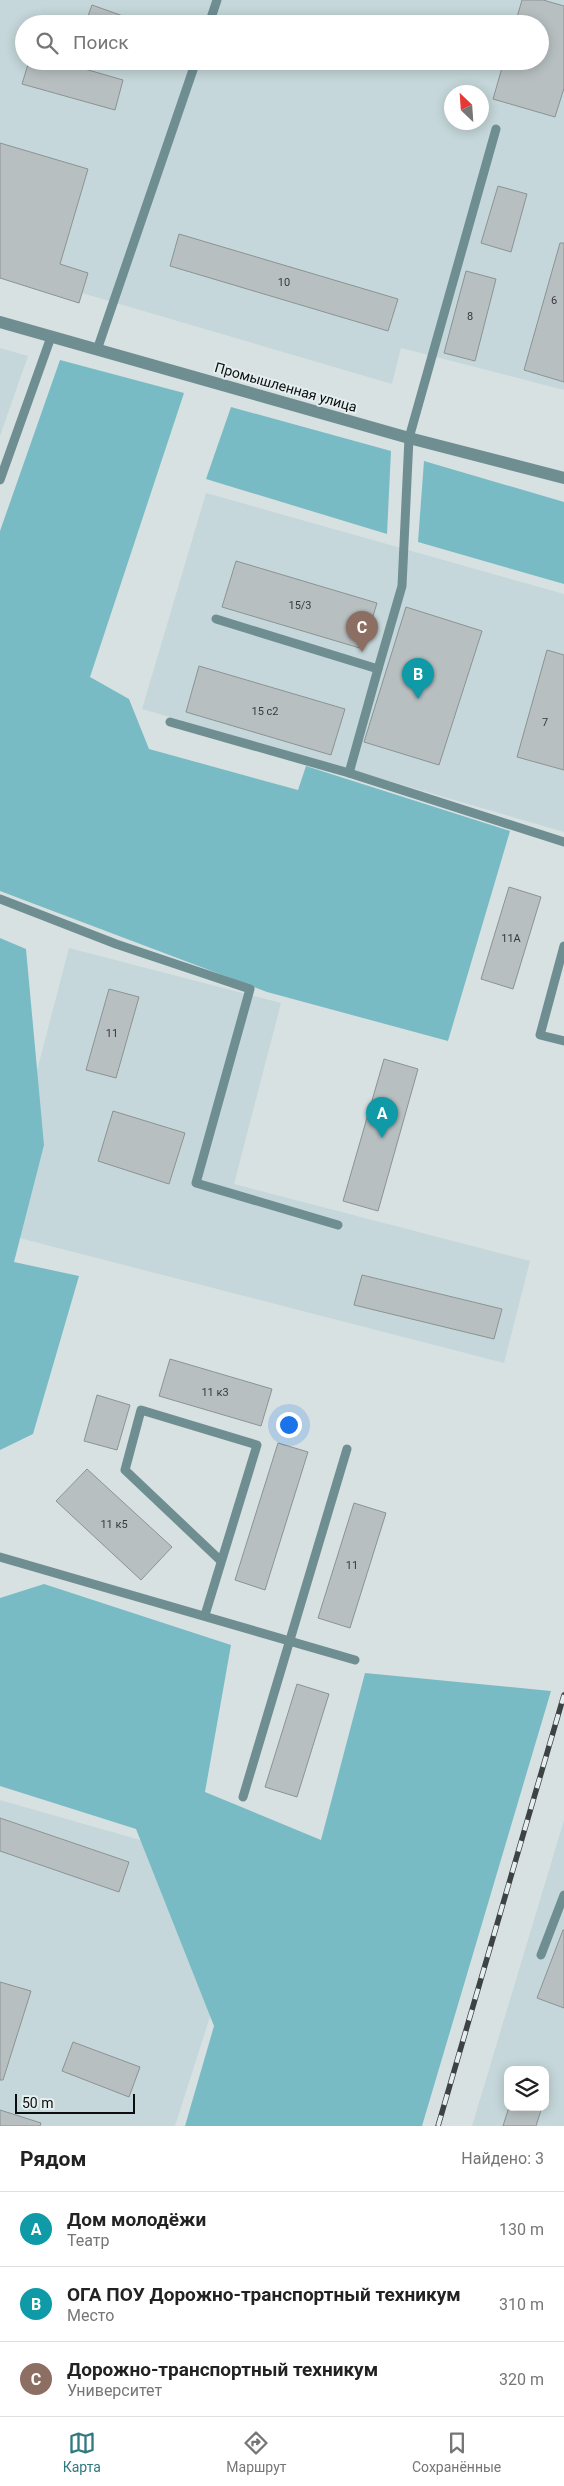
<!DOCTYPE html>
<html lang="ru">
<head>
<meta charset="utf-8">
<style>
	:root { --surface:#fff; --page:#f6f6f6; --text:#222; --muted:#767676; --line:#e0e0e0; --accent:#317981 }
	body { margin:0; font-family:Roboto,sans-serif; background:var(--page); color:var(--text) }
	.controls { position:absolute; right:15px; bottom:15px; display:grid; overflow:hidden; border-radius:10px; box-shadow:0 2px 12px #0003 }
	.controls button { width:45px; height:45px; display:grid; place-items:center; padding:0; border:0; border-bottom:1px solid var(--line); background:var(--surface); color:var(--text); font:25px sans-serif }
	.compass { position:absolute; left:444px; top:85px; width:45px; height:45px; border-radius:50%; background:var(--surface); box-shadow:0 2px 12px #0003; rotate:335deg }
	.scale { position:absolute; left:15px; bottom:12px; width:120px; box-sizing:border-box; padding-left:5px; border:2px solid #0b0e0f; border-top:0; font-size:14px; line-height:18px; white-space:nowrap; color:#0b0e0f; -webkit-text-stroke:4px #e5eeef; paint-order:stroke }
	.you { position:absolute; left:288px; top:1424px; width:18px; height:18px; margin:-12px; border:4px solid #fff; border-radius:50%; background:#1a73e8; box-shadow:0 0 0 8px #1a73e833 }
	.badge { display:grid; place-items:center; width:32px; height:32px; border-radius:50%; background:var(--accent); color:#fff; font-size:16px; font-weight:700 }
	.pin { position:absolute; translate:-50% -41px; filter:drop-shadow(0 1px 2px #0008) }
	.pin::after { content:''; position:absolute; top:26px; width:18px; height:15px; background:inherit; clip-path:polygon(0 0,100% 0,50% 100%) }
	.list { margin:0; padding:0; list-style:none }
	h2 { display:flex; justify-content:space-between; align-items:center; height:65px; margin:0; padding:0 20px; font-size:21px }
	h2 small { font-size:16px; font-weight:400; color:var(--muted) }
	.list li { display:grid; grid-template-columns:32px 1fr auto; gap:15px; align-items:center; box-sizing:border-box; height:75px; padding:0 20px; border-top:1px solid var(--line) }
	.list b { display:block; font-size:19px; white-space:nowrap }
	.list p { margin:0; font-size:16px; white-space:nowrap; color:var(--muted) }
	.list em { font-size:16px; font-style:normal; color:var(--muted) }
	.icon { flex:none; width:28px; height:28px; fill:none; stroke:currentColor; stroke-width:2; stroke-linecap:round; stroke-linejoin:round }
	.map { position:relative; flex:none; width:564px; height:2126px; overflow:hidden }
	.search { position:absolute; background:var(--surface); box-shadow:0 2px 12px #0003; left:15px; right:15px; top:15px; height:55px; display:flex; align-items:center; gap:12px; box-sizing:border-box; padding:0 18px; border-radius:28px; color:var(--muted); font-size:19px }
	.sheet { height:290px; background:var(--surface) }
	nav { display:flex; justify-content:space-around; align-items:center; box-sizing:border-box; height:70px; border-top:1px solid var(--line); background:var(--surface); font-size:14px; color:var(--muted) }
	nav a { display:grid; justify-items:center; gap:2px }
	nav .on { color:var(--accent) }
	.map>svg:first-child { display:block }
	.built { fill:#c5d7da; fill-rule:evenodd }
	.green { fill:#79bbc4 }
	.building { fill:#b7bfc1; stroke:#8b9394 }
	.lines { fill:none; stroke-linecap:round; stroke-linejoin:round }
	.service { stroke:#6f8e92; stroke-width:9 }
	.minor { stroke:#6f8e92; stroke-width:12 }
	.rail-casing { stroke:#3d4243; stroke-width:5.5 }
	.rail { stroke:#e5eeef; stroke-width:4; stroke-dasharray:11; stroke-linecap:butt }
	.labels { text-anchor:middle; stroke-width:4; stroke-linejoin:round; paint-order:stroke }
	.number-label { font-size:11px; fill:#363a3c }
	.street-label { font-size:14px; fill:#0b0e0f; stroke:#e5eeef }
</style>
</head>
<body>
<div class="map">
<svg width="564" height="2126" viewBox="0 0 564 2126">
	<rect width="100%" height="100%" fill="#d8e1e2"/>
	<!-- built -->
	<g class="built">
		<path d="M0,0H564V390L401,348L392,384L0,269ZM24,24H540V61H24ZM452,92H482V122H452Z"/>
		<polygon points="0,348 28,356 0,436"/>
		<polygon points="206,493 564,594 564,832 142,709"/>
		<polygon points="69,948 281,1003 234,1184 530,1261 504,1363 0,1233 0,1212"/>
		<polygon points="0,1800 256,1873 175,2126 0,2126"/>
		<path d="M564,1820V2126H472ZM508,2070H545V2107H508Z"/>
	</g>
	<!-- green -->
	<g class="green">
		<polygon points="60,360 184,393 90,677 129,699 149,749 298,790 306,766 510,831 448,1041 267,992 0,891 0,531"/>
		<polygon points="231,407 391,451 387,534 206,479"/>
		<polygon points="424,461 564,502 564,584 418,542"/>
		<polygon points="0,938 26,949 44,1145 14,1262 79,1276 33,1434 0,1450"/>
		<polygon points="44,1584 231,1645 205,1792 321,1840 365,1673 551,1691 422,2126 185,2126 214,2026 136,1829 0,1786 0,1598"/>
	</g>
	<!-- building -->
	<g class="building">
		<polygon points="522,0 543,0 564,6 564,88 555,117 493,99 504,61 540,61 540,24 515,24"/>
		<polygon points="92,5 140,22 139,24 85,24"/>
		<polygon points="29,61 57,61 123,80 115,110 22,84"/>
		<polygon points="0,143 88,169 60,264 88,273 79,303 0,278"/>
		<polygon points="498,186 527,194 511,252 481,243"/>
		<polygon points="179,234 398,299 388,331 170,266"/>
		<polygon points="560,243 564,243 564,382 524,370"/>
		<polygon points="466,271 496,279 475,361 444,353"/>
		<polygon points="236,561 377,603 363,649 222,607"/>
		<polygon points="406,607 482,631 439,765 364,742"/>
		<polygon points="547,650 564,655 564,770 517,757"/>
		<polygon points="199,666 345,709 331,755 186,712"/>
		<polygon points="509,887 541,897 513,989 481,979"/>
		<polygon points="109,989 139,997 116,1078 86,1070"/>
		<polygon points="384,1059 418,1069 378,1211 343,1201"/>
		<polygon points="113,1111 185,1133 169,1184 98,1161"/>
		<polygon points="362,1275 502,1309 494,1339 354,1305"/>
		<polygon points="170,1359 272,1389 261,1426 159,1396"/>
		<polygon points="97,1395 130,1405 117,1450 84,1441"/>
		<polygon points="278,1443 308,1452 265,1590 235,1580"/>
		<polygon points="87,1469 172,1547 141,1580 56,1501"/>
		<polygon points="354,1503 386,1513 350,1628 318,1618"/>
		<polygon points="297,1684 329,1694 297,1797 265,1787"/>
		<polygon points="0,1818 129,1862 119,1892 0,1851"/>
		<polygon points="563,1930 564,1930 564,2008 537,1998"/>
		<polygon points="0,1982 31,1991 3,2080 0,2080"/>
		<polygon points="73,2042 140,2067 129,2097 62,2071"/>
		<polygon points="509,2107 542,2107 536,2126 503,2126"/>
		<polygon points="0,2110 41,2123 40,2126 0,2126"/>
	</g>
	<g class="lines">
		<!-- service -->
		<g class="service">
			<polyline points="209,24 217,0"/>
			<polyline points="97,350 196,61"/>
			<polyline points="0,480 51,337"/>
			<polyline points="216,619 378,669 402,586 409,438 496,129"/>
			<polyline points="170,722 349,773 564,842"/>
			<polyline points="349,773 378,669"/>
			<polyline points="0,899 116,944 250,989 196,1183 338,1225"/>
			<polyline points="564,946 540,1035 564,1041"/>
			<polyline points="0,1557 355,1660"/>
			<polyline points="205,1615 257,1445 141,1410 125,1470 221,1561"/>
			<polyline points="243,1797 347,1449"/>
			<polyline points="541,1955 564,1895"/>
		</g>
		<!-- minor -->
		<polyline class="minor" points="0,322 409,438 564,478"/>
		<!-- rail casing -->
		<g class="rail-casing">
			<polyline id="rail" points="438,2126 564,1695"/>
		</g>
		<!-- rail -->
		<use href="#rail" class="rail"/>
	</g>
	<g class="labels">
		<!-- number labels -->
		<g class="number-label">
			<text x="284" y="286">10</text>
			<text x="554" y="304">6</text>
			<text x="470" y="320">8</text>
			<text x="300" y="609">15/3</text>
			<text x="265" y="715">15 с2</text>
			<text x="545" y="726">7</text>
			<text x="511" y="942">11А</text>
			<text x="112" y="1037">11</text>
			<text x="215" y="1396">11 к3</text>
			<text x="114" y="1528">11 к5</text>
			<text x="352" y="1569">11</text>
		</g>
		<!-- street labels -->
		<g class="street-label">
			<text transform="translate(286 387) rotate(16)" y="5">Промышленная улица</text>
		</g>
	</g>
</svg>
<div class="controls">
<button><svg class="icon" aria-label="layers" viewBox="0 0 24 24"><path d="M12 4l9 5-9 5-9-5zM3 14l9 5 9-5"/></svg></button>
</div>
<svg class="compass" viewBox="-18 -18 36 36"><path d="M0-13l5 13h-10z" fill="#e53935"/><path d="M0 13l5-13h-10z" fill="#767676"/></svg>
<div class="scale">50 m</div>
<div class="you"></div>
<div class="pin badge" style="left:382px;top:1138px;background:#0f9aa8">A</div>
<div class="pin badge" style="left:418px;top:699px;background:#0f9aa8">B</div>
<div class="pin badge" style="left:362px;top:652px;background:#8d6e63">C</div>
<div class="search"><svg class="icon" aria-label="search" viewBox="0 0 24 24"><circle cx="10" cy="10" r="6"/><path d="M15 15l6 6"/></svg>Поиск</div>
</div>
<section class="sheet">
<h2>Рядом<small>Найдено: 3</small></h2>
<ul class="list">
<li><span class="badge" style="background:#0f9aa8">A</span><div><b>Дом молодёжи</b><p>Театр</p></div><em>130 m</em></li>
<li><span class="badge" style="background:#0f9aa8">B</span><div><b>ОГА ПОУ Дорожно-транспортный техникум</b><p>Место</p></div><em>310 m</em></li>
<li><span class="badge" style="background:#8d6e63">C</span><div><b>Дорожно-транспортный техникум</b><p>Университет</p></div><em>320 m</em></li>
</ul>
</section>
<nav>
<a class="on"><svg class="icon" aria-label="map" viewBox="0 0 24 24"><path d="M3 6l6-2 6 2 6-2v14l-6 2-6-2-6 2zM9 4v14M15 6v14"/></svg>Карта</a>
<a><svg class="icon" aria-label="directions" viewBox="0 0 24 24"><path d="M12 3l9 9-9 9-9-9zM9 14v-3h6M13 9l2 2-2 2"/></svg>Маршрут</a>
<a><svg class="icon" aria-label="saved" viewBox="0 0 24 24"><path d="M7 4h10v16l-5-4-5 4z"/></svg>Сохранённые</a>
</nav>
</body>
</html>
